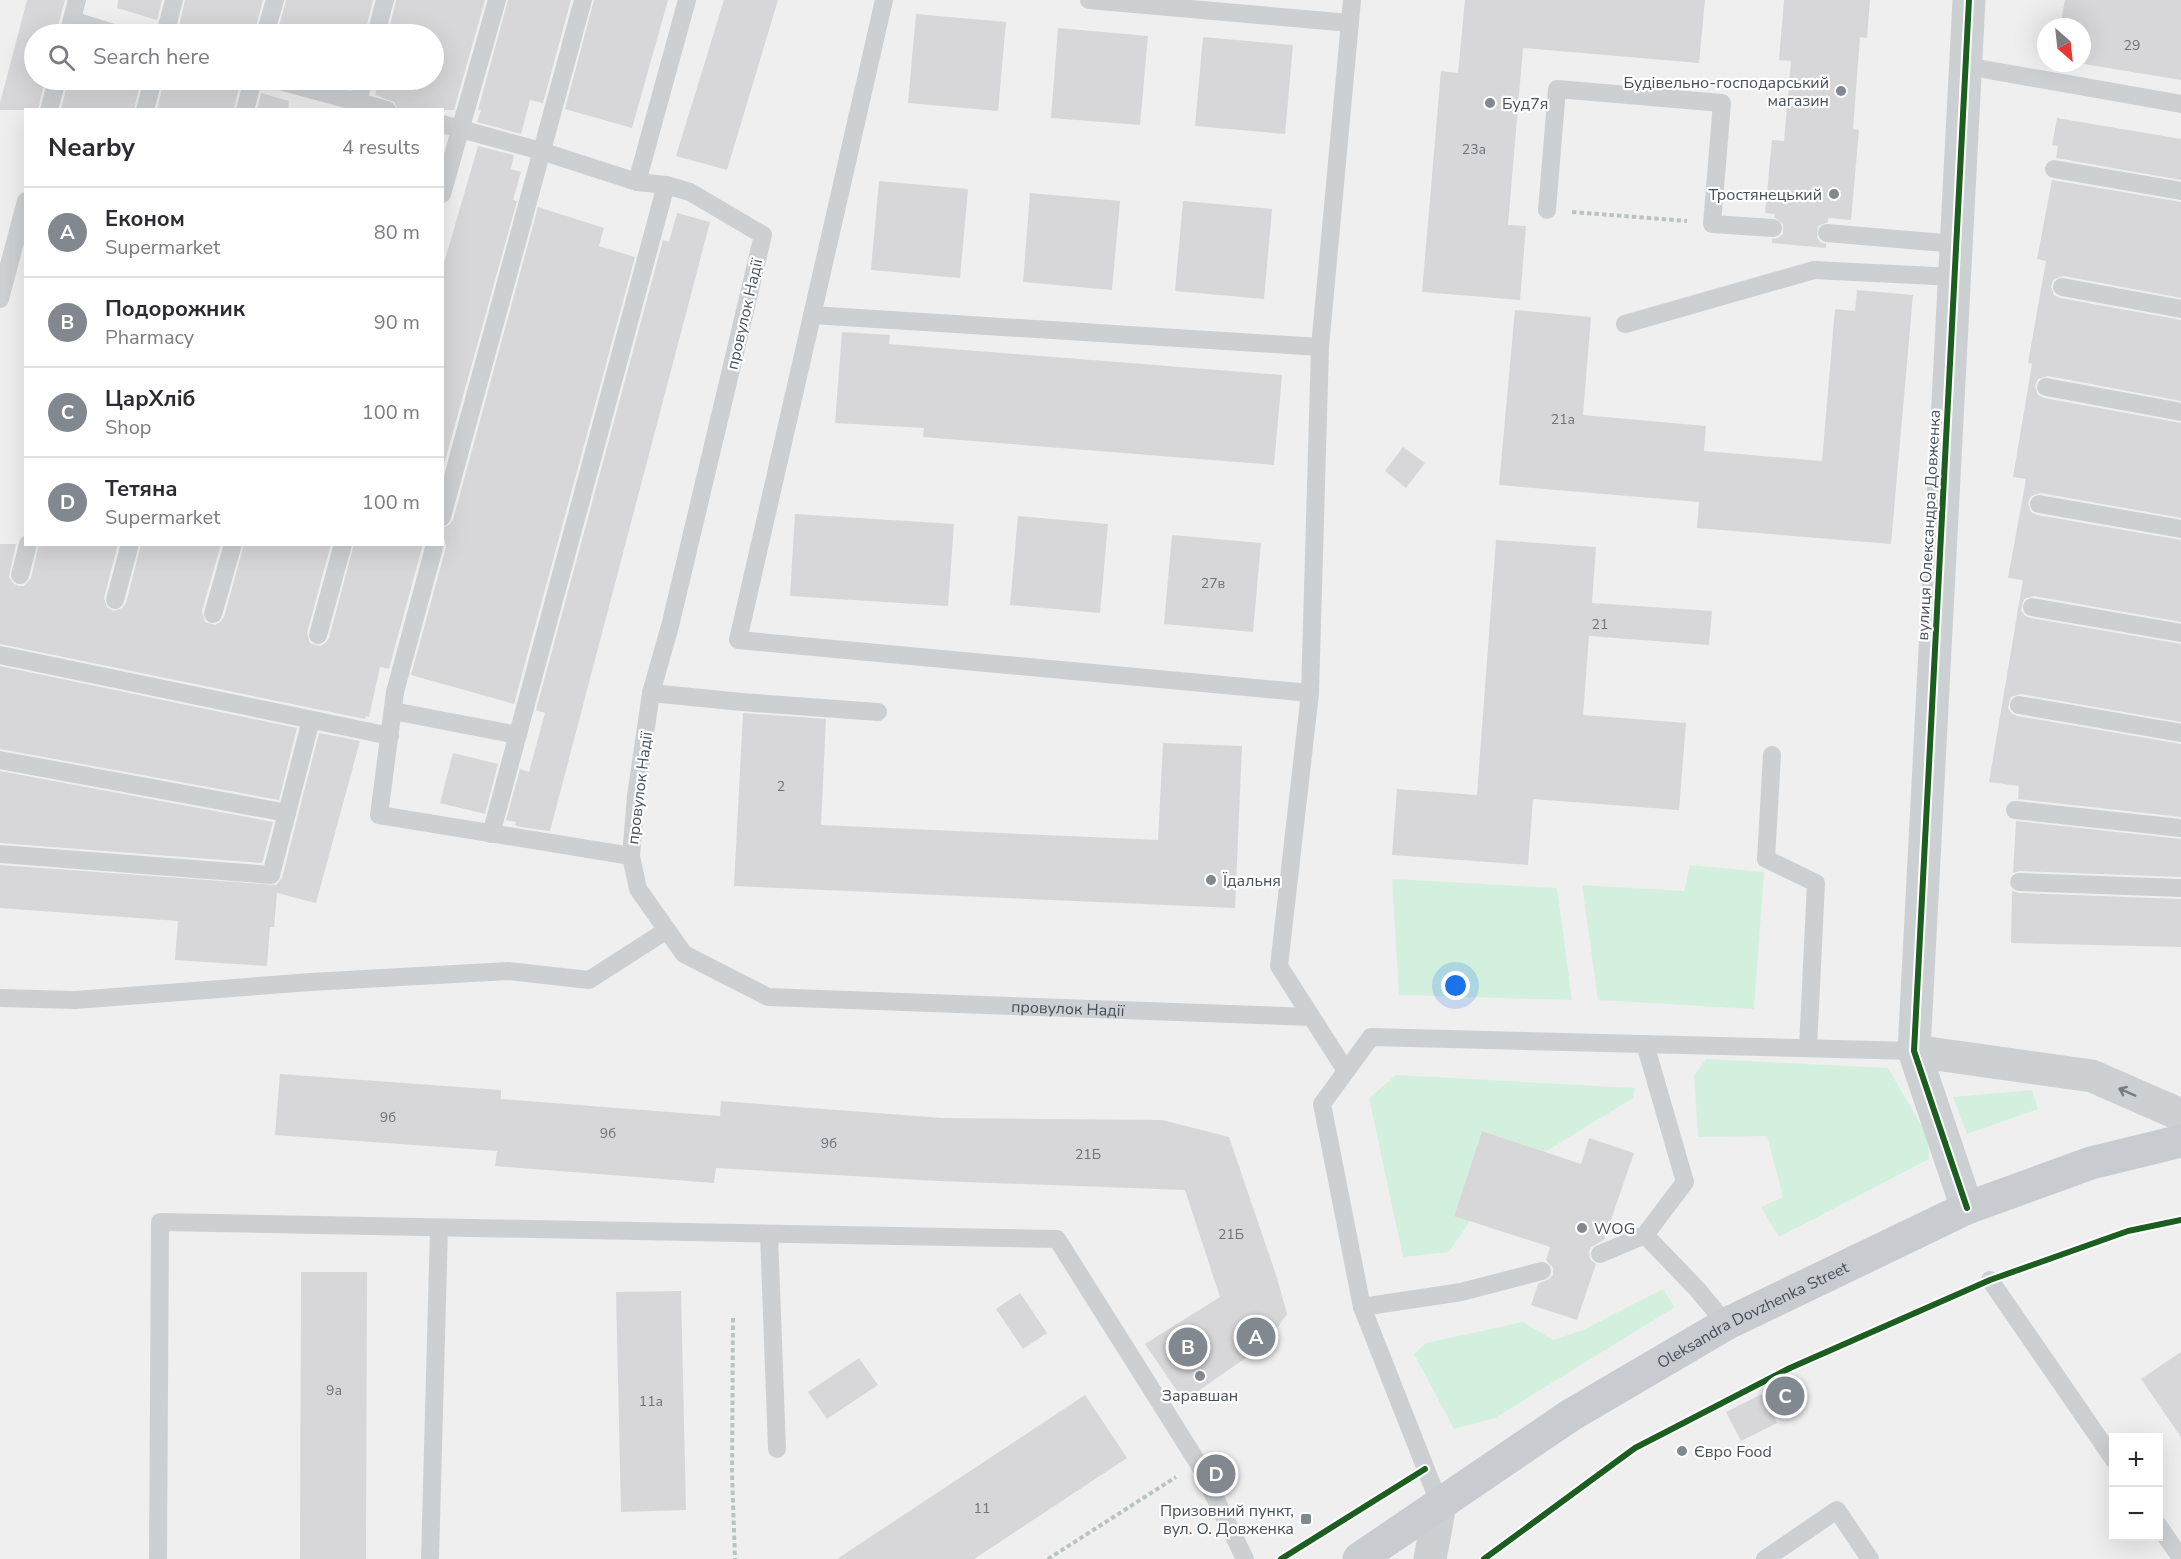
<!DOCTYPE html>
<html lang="en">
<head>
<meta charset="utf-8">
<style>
	:root { --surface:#fff; --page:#f2f2f3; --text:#2b2b33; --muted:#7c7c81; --line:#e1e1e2; --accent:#82888f }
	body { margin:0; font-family:"Nunito Sans",sans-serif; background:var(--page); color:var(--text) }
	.controls { position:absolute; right:18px; bottom:18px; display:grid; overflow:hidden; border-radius:0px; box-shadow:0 6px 24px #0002 }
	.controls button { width:54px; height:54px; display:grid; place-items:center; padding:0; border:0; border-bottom:2px solid var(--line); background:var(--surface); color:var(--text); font:30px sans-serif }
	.compass { position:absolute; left:2037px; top:18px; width:54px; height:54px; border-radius:50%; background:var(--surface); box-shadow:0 6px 24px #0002; rotate:153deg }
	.you { position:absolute; left:1456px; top:986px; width:21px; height:21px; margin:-15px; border:4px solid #fff; border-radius:50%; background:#1a73e8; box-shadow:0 0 0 9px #1a73e833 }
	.badge { display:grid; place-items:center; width:39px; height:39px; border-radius:50%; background:var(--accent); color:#fff; font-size:20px; font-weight:700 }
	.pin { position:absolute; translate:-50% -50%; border:3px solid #fff; box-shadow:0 2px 6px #0006 }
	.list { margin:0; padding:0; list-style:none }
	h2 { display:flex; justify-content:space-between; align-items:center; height:78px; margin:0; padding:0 24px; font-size:26px }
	h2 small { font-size:20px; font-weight:400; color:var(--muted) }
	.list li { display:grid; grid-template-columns:39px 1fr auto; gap:18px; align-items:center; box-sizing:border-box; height:90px; padding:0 24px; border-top:2px solid var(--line) }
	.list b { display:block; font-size:22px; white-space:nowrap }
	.list p { margin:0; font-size:20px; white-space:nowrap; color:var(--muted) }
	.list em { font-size:20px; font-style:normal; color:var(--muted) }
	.icon { flex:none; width:33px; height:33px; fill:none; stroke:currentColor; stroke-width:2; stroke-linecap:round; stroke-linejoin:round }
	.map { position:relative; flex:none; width:2181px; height:1559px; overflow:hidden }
	.search { position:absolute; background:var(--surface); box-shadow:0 6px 24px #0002; left:24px; top:24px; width:420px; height:66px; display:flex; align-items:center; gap:15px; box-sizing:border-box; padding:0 21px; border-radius:33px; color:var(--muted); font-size:22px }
	.panel { position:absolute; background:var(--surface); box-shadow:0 6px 24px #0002; left:24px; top:108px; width:420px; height:438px; border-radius:0px }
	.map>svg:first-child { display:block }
	.green { fill:#d3f0df }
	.building { fill:#d7d7d9 }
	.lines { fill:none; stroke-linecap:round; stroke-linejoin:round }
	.path { stroke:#b9c4c2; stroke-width:4; stroke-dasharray:4.5 3; stroke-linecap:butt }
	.service { stroke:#cdd0d3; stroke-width:18 }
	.minor { stroke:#cdd0d3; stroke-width:33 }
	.primary { stroke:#c8cbd0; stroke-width:33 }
	.cycleway-casing { stroke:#fff; stroke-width:10 }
	.cycleway { stroke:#1b5e20; stroke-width:6 }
	.oneway { stroke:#757d86 }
	.poi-dot { fill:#82888f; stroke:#fff; stroke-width:2 }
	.labels { text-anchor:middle; stroke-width:4.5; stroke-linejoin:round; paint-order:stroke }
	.number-label { font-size:14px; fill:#6c737c }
	.poi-label { font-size:16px; fill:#46505c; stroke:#fff; text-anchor:start }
	.street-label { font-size:16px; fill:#46505c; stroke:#fff }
</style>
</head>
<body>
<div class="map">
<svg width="2181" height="1559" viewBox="0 0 2181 1559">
	<rect width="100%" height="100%" fill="#f0efef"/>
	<!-- green -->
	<g class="green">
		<polygon points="1690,865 1764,872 1754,1009 1598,1000 1582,885 1684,891"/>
		<polygon points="1392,879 1557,888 1572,1000 1399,995"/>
		<polygon points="1706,1059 1888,1068 1928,1137 1929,1159 1779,1237 1761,1207 1783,1197 1767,1136 1698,1137 1694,1076"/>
		<polygon points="1396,1075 1635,1088 1633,1098 1545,1152 1482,1131 1454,1215 1470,1221 1449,1252 1403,1257 1369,1098"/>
		<polygon points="2032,1090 2038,1109 1967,1134 1953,1097"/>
		<polygon points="1663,1289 1675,1307 1495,1418 1454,1429 1414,1354 1426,1343 1523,1322 1553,1340 1583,1330"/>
	</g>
	<!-- building -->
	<g class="building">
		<polygon points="27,0 65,0 56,34 34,34 34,80 45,80 38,110 0,110 0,103"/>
		<polygon points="118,0 162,0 157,20 117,8"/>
		<polygon points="185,0 263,0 254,34 208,34 179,26"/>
		<polygon points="286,0 373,0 365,34 277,34"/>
		<polygon points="396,0 485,0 454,110 398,110 394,102 375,95 379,80 434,80 434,34 388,34"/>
		<polygon points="508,0 571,0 543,103 530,100 521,134 477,122 481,110 478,110"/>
		<polygon points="594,0 668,0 632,128 565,109"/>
		<polygon points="724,0 778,0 727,170 676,156"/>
		<polygon points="1465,0 1705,0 1699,63 1523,48 1508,225 1526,226 1520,300 1422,292 1441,71 1458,73"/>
		<polygon points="1784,0 1870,0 1867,38 1860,37 1853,129 1859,130 1851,220 1828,218 1828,222 1818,226 1817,237 1820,242 1826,244 1826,248 1772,243 1772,239 1778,238 1783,234 1783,224 1774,217 1775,214 1765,213 1772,140 1784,141 1791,61 1779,60"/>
		<polygon points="2065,0 2181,0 2181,80 2078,63 2082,63 2082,27 2060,27"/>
		<polygon points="916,14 1006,22 998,111 908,103"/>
		<polygon points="1058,28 1148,36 1140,125 1051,118"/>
		<polygon points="1203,37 1293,45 1285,134 1195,126"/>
		<polygon points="68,80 141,80 134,110 61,110"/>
		<polygon points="164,80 211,80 239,87 234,110 157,110"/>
		<polygon points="261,93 289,101 288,110 257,110"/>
		<polygon points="2057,118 2181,139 2181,180 2056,158 2058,146 2052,145"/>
		<polygon points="478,146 514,155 511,169 521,172 513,200 517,201 442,472 442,270"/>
		<polygon points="2052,180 2181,202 2181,298 2064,276 2054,279 2051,286 2054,295 2060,298 2181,320 2181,401 2048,376 2038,379 2035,386 2038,395 2044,398 2181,423 2181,518 2041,493 2031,496 2028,503 2031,512 2037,515 2181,540 2181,622 2034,596 2024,599 2021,610 2024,615 2030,618 2181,644 2181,722 2021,694 2011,697 2008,708 2011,713 2017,716 2181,744 2181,817 2018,799 2019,786 1989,782 2023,580 2008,578 2026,479 2013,477 2032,364 2028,363 2046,261 2037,259"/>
		<polygon points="879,181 968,189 960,278 871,270"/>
		<polygon points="1030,193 1120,201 1112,290 1023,282"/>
		<polygon points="1183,201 1272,209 1264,299 1175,291"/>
		<polygon points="538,207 604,228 599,246 635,257 514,704 411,675 446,547 442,528 449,525 453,520"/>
		<polygon points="677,213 710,222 550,831 520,827 515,825 516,822 506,820 520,769 529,772 545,713 536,710 663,240 669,242"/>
		<polygon points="1857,290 1913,295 1891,544 1697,528 1699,502 1499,485 1515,310 1591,317 1583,415 1706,426 1704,451 1822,461 1835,309 1855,311"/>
		<polygon points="842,332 890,335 889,344 1282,375 1274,465 923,437 924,428 835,423"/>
		<polygon points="1403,447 1425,463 1406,488 1385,471"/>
		<polygon points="795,514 954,524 948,606 790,596"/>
		<polygon points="1018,516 1108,524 1100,613 1010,605"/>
		<polygon points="1172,535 1261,543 1253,632 1164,624"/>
		<polygon points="1496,540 1596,547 1592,603 1712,611 1709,645 1589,636 1583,715 1686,723 1679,810 1533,799 1528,865 1392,855 1397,789 1477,795"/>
		<polygon points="0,544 16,544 9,577 13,583 18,586 24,586 31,578 39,544 118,544 104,598 107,607 113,611 122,608 126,603 141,544 221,544 202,611 205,622 215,625 220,622 224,617 244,544 331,544 307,633 310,643 320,646 325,643 329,638 354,544 423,544 389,669 380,667 369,717 366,716 365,719 0,644"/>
		<polygon points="0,666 297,728 279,800 0,749"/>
		<polygon points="743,713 826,719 821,825 1158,840 1163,743 1242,746 1235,908 734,886"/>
		<polygon points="319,733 360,741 316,903 277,893 274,927 270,927 267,966 175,960 178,921 0,908 0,865 276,885 282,878"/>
		<polygon points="453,753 498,764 485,814 440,803"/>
		<polygon points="0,771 273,822 262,863 0,843"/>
		<polygon points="2016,821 2181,839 2181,877 2019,871 2013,873"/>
		<polygon points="2012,891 2019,893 2181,899 2181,947 2011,943"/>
		<polygon points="280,1074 501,1090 501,1099 720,1116 721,1101 942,1118 1162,1120 1229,1137 1277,1278 1287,1314 1267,1343 1184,1401 1145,1344 1220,1297 1185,1190 938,1181 716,1168 714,1183 495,1166 497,1151 275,1135"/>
		<polygon points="1482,1131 1581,1164 1589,1138 1634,1153 1604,1240 1591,1247 1589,1252 1590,1259 1596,1264 1577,1320 1531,1305 1538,1284 1549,1279 1553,1275 1553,1268 1546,1260 1550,1247 1454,1216"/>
		<polygon points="301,1272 367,1272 366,1559 300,1559"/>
		<polygon points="681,1291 686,1510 621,1512 616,1292"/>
		<polygon points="1020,1293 1047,1333 1023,1349 996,1309"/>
		<polygon points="2181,1352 2181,1437 2141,1379"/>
		<polygon points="859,1358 878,1385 827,1419 808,1392"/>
		<polygon points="1762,1394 1777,1423 1741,1441 1726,1412"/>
		<polygon points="1085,1395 1127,1458 974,1559 837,1559"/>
	</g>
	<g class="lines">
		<!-- path -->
		<g class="path">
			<polyline points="1572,212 1687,221"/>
			<polyline points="733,1318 732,1474 735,1559"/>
			<polyline points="1048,1559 1176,1477"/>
		</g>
		<!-- service -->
		<g class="service">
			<polyline points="884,0 738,640 1310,693"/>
			<polyline points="1089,0 1350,23"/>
			<polyline points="72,20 117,34"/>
			<polyline points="68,34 77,0"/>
			<polyline points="165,34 174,0"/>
			<polyline points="265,34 275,0"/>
			<polyline points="376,34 385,0"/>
			<polyline points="1966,66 2181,104"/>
			<polyline points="276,80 387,110"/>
			<polyline points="49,110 57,80"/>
			<polyline points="145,110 153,80"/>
			<polyline points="245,110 253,80"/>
			<polyline points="355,110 364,80"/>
			<path id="s1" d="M442,124L541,151L637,182L666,185L690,192L763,235L670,626L651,693L636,796L631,856L638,889L667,930L684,954L768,997L1311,1017"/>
			<polyline points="2054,169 2181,191"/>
			<polyline points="637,182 687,0"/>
			<polyline points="442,194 497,0"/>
			<polyline points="1547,210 1557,89 1722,103 1712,224 1773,228"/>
			<polyline points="1827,233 1956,244"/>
			<polyline points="2062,287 2181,309"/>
			<polyline points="0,299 26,201"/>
			<polyline points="812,315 1320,347"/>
			<polyline points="1625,324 1814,270 1955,277"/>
			<polyline points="2046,387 2181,412"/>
			<polyline points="2039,504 2181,529"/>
			<polyline points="442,517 583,0"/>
			<polyline points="435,544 395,692 379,815 631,856"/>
			<polyline points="20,575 28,544"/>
			<polyline points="115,600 130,544"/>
			<polyline points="2032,607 2181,633"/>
			<polyline points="213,614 233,544"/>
			<polyline points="318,635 343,544"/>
			<polyline points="0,655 390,736"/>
			<polyline points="651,693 742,702 878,712"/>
			<polyline points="2019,705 2181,733"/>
			<polyline points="393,711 518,735"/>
			<polyline points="1772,755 1766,859 1816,883 1808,1048"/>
			<polyline points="0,760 287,813"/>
			<polyline points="2015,810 2181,828"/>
			<polyline points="491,834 666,185"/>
			<polyline points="0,854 271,875 311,720"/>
			<polyline points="2019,882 2181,888"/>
			<polyline points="0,998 75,1000 311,982 508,971 589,980 667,930"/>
			<polyline points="1346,1071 1279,966 1310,693 1320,347 1352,0"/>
			<polyline points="769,1234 777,1449"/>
			<polyline points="1645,1235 1697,1289 1726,1324"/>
			<polyline points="1600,1254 1645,1235 1685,1182 1645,1044"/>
			<polyline points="1990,1280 2114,1460"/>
			<polyline points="1362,1307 1461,1292 1542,1271"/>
			<polyline points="1440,1505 1362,1307 1322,1104 1371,1037 1914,1051"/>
			<polyline points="2158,1525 2181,1558"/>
			<polyline points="158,1559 160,1222 1057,1239 1198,1463 1245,1559"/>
			<polyline points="430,1559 439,1228"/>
			<polyline points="1765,1559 1837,1510 1870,1559"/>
		</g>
		<!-- minor -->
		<g class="minor">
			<polyline points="1914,1051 2092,1076 2181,1115"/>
			<polyline points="1967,1208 1914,1051 1969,0"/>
			<polyline points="1430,1559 1440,1505"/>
		</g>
		<!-- primary -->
		<path class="primary" id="s2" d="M1359,1559L1571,1415L1726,1324L1967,1208L2091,1163L2181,1141"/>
		<!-- cycleway casing -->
		<g class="cycleway-casing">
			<g id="cycleway">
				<polyline points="1967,1208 1914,1051 1969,0"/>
				<polyline points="1281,1559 1425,1469"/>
				<polyline points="1484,1559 1635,1448 1790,1368 1990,1280 2128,1231 2181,1220"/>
			</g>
		</g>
		<!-- cycleway -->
		<use href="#cycleway" class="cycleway"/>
	</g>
	<!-- one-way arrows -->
	<defs><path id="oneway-shaft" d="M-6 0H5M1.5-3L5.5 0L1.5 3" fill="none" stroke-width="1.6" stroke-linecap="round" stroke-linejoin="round" transform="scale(1.5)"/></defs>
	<use class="oneway" href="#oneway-shaft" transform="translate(2127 1092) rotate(-156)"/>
	<!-- markers -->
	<g class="poi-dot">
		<circle cx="1841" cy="91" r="6"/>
		<circle cx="1490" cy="103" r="6"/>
		<circle cx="1834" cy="194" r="6"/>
		<circle cx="1211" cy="880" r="6"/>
		<circle cx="1582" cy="1228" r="6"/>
		<circle cx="1200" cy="1376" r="6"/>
		<circle cx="1682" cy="1451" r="6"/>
		<rect x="1300" y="1513" width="12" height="12" rx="3"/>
	</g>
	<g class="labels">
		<!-- number labels -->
		<g class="number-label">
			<text x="2132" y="50">29</text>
			<text x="1474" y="154">23а</text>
			<text x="1563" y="424">21а</text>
			<text x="1213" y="588">27в</text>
			<text x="1600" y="629">21</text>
			<text x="781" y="791">2</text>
			<text x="388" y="1122">9б</text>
			<text x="608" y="1138">9б</text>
			<text x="829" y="1148">9б</text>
			<text x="1088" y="1159">21Б</text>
			<text x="1231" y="1239">21Б</text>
			<text x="334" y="1395">9а</text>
			<text x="651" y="1406">11а</text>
			<text x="982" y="1513">11</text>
		</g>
		<!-- poi labels -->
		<g class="poi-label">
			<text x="1829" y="88" text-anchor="end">Будівельно-господарський<tspan x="1829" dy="18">магазин</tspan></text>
			<text x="1502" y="109">Буд7я</text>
			<text x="1822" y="200" text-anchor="end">Тростянецький</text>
			<text x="1223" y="886">Їдальня</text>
			<text x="1594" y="1234">WOG</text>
			<text x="1200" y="1401" text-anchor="middle">Заравшан</text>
			<text x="1694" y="1457">Євро Food</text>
			<text x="1294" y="1516" text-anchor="end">Призовний пункт,<tspan x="1294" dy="18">вул. О. Довженка</tspan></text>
		</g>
		<!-- street labels -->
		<g class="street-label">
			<text transform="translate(744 314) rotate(-77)" y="6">провулок Надії</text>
			<text transform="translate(1928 525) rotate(-87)" y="6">вулиця Олександра Довженка</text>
			<text transform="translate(639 788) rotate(-83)" y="6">провулок Надії</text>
			<text dy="6" stroke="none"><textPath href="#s1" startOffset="1486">провулок Надії</textPath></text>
			<text dy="6" stroke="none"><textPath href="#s2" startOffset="464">Oleksandra Dovzhenka Street</textPath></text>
		</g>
	</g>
</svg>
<div class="controls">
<button>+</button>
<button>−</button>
</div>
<svg class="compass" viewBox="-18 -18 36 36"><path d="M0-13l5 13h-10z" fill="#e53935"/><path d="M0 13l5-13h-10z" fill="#7c7c81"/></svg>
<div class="you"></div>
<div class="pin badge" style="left:1256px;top:1337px">A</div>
<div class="pin badge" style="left:1188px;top:1347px">B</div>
<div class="pin badge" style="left:1785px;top:1396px">C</div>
<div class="pin badge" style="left:1216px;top:1474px">D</div>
<div class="search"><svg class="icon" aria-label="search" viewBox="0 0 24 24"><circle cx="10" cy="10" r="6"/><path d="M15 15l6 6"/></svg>Search here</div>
<section class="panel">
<h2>Nearby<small>4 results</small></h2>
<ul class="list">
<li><span class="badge">A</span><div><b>Економ</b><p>Supermarket</p></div><em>80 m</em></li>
<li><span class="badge">B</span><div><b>Подорожник</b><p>Pharmacy</p></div><em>90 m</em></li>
<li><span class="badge">C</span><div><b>ЦарХліб</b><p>Shop</p></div><em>100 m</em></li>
<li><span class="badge">D</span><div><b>Тетяна</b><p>Supermarket</p></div><em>100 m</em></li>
</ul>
</section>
</div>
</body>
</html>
